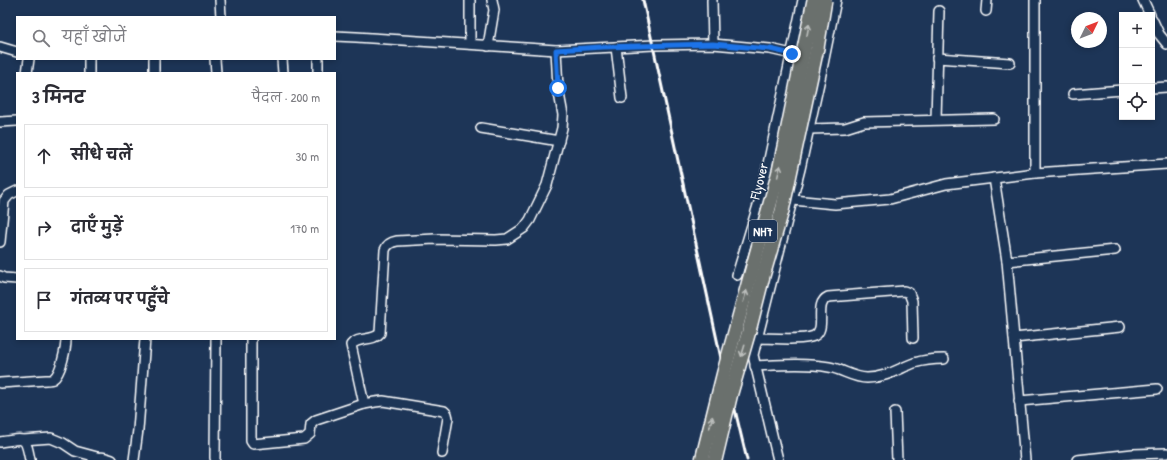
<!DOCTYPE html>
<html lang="hi">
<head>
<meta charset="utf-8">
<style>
	:root { --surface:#fff; --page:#f2f2f3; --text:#2b2b33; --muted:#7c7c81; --line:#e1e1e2 }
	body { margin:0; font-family:"Patrick Hand","Playpen Sans Deva",sans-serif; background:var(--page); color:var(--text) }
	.controls { position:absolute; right:12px; top:12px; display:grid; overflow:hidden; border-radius:0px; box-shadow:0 2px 6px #0003 }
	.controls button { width:36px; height:36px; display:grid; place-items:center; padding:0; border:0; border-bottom:1px solid var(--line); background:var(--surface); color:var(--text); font:20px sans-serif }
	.compass { position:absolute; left:1071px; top:12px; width:36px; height:36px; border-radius:50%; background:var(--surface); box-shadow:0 2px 6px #0003; rotate:47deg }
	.stop { position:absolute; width:12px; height:12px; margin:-9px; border:3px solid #1a73e8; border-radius:50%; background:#fff }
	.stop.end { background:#1a73e8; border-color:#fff; box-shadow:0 1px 4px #0008 }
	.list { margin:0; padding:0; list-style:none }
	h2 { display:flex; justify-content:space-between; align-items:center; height:52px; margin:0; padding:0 16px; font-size:17px }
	h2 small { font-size:13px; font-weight:400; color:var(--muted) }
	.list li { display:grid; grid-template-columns:26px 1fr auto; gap:12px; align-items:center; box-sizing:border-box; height:64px; margin:0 8px 8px; padding:0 8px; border:1px solid var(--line); border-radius:0px }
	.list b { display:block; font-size:15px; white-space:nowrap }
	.list em { font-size:13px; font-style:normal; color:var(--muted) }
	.icon { flex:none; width:22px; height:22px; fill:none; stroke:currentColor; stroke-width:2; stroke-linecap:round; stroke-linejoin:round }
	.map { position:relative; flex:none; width:1167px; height:460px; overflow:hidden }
	.search { position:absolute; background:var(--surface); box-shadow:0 2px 6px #0003; left:16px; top:16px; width:320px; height:44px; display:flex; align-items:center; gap:10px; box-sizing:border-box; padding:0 14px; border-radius:0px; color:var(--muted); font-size:15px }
	.panel { position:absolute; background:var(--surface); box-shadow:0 2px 6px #0003; left:16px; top:72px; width:320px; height:268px; border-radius:0px }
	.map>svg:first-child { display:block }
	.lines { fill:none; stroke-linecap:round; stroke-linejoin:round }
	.minor-casing { stroke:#fff; stroke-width:12 }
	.minor { stroke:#1d3557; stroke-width:9 }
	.rail { stroke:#fff; stroke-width:3 }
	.highway-bridge-casing { stroke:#fff; stroke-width:16; stroke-linecap:butt }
	.highway-bridge { stroke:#6b706d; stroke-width:13 }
	.oneway { stroke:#bcbfbd }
	.route { stroke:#1a73e8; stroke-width:5 }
	.labels { text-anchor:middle; stroke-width:3; stroke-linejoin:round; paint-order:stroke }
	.shield { fill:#1d3557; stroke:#bbc2cd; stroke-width:1 }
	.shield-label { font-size:13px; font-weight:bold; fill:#fff }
	.street-label { font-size:14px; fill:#fff; stroke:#1d3557 }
</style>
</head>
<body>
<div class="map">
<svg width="1167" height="460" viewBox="0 0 1167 460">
	<rect width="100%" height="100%" fill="#1d3557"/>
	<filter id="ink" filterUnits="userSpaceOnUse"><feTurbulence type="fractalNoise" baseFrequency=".025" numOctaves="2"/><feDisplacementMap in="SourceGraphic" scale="8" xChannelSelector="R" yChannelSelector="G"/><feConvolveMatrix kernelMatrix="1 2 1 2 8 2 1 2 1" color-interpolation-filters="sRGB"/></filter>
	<g filter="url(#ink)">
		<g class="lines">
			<!-- minor casing -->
			<g class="minor-casing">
				<g id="minor">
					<polyline points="220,0 221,17"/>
					<polyline points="470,0 470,44"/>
					<polyline points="712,0 713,44"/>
					<polyline points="1035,0 1035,173"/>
					<polyline points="1143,0 1150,15"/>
					<polyline points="986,11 987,0"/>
					<polyline points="1152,19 1159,34 1167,44"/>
					<polyline points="335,36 356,37 556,50 654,45 713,44 770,49 792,54"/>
					<polyline points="488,46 494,10 492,0"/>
					<polyline points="0,47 17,52"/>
					<polyline points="616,47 622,98"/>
					<polyline points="937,58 1010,63"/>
					<polyline points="215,59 216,73"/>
					<polyline points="282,59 283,73"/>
					<polyline points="318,59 318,73"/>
					<polyline points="27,73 29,59"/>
					<polyline points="89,73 89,59"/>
					<polyline points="154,73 154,59"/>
					<polyline points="1152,88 1167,87"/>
					<polyline points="1073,94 1122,90"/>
					<polyline points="936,119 939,11"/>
					<polyline points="0,122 17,121"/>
					<polyline points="481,128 559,141"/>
					<polyline points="809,129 845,128 864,122 994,119"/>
					<polyline points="994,178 1007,261 1025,460"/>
					<polyline points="762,192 793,200 835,204 890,199 946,184 1035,173 1167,164"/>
					<polyline points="0,242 4,201 9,195 17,191"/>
					<polyline points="1007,261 1115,250"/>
					<polyline points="737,275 762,192 803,0"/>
					<polyline points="0,276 4,278 17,279"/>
					<path d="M757,338C770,338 803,341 814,336C828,329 813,304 828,297L904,291L909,293L912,301L913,338"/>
					<polyline points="1014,338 1120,327"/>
					<polyline points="251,339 251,441 253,444 304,439 310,434 311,424 316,420 364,404 375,402 383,401 444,411 447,414 448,418 442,453"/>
					<path d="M755,366C779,365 805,363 829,367C842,369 853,378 867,378C885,378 898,369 914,363C924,360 933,359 944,359"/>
					<path d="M0,383L46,380C48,380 51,380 53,379C61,374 66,348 66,339"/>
					<polyline points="1019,401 1157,389"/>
					<path d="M364,404L351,345C358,336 373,342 380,333L385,250C387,244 391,242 397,241L435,239L496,240L507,239L524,228L530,220L547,185L562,128L563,115L558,88L556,50"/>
					<polyline points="895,412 897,460"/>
					<polyline points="23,440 51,438 63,443 75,451 97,457"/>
					<path d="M0,442C25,439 25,434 30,460"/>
					<polyline points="215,458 216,339"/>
					<path d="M93,460C99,455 106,458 112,460"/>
					<polyline points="134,460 138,430 145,339"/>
					<polyline points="778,460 753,355 800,169 821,74 836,0"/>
					<polyline points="1077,460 1133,454 1167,453"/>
				</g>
			</g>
			<!-- minor -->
			<use href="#minor" class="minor"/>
			<!-- rail -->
			<polyline class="rail" points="643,0 724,372 731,393 747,460"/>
			<!-- highway-bridge casing -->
			<g class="highway-bridge-casing">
				<g id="highway-bridge">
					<polyline points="702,460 724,372 779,171 814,0"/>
					<polyline points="715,460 731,393 749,331 763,276 782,211 817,48 825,0"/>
				</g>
			</g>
			<!-- highway-bridge -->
			<use href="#highway-bridge" class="highway-bridge"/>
		</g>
		<!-- one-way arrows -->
		<defs><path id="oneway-shaft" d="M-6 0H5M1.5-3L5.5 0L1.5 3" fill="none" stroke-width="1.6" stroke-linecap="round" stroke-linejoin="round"/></defs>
		<g class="oneway">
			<use href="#oneway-shaft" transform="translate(808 30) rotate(-79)"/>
			<use href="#oneway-shaft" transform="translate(779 171) rotate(-77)"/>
			<use href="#oneway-shaft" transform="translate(745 296) rotate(-74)"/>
			<use href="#oneway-shaft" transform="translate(743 351) rotate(107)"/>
			<use href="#oneway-shaft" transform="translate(711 422) rotate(-76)"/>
		</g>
	</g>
	<g class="lines" filter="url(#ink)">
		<!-- route -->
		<polyline class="route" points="558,88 556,50 602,47 713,44 770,49 792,54"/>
	</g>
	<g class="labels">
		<!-- shield labels -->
		<rect class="shield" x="749" y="220" width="28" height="22" rx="3"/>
		<g class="shield-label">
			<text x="763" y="236">NH7</text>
		</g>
		<!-- street labels -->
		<g class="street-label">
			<text transform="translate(759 181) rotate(-76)" y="5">Flyover</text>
		</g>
	</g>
</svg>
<div class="controls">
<button>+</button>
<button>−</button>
<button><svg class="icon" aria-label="locate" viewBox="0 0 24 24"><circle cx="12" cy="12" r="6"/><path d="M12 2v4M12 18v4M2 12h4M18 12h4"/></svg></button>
</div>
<svg class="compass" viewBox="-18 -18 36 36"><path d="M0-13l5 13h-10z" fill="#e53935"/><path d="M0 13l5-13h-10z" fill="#7c7c81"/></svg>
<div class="stop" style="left:558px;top:88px"></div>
<div class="stop end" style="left:792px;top:54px"></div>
<div class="search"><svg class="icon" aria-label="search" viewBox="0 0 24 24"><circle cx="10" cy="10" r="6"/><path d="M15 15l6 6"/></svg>यहाँ खोजें</div>
<section class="panel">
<h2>3 मिनट<small>पैदल · 200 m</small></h2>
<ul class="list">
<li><svg class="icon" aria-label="ahead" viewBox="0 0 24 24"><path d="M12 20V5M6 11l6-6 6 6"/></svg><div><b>सीधे चलें</b></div><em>30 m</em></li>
<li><svg class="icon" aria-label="right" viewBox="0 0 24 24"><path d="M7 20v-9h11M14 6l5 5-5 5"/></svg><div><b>दाएँ मुड़ें</b></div><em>170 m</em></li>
<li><svg class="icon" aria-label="arrive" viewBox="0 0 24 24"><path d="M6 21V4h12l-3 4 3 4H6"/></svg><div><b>गंतव्य पर पहुँचे</b></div></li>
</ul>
</section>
</div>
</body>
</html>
